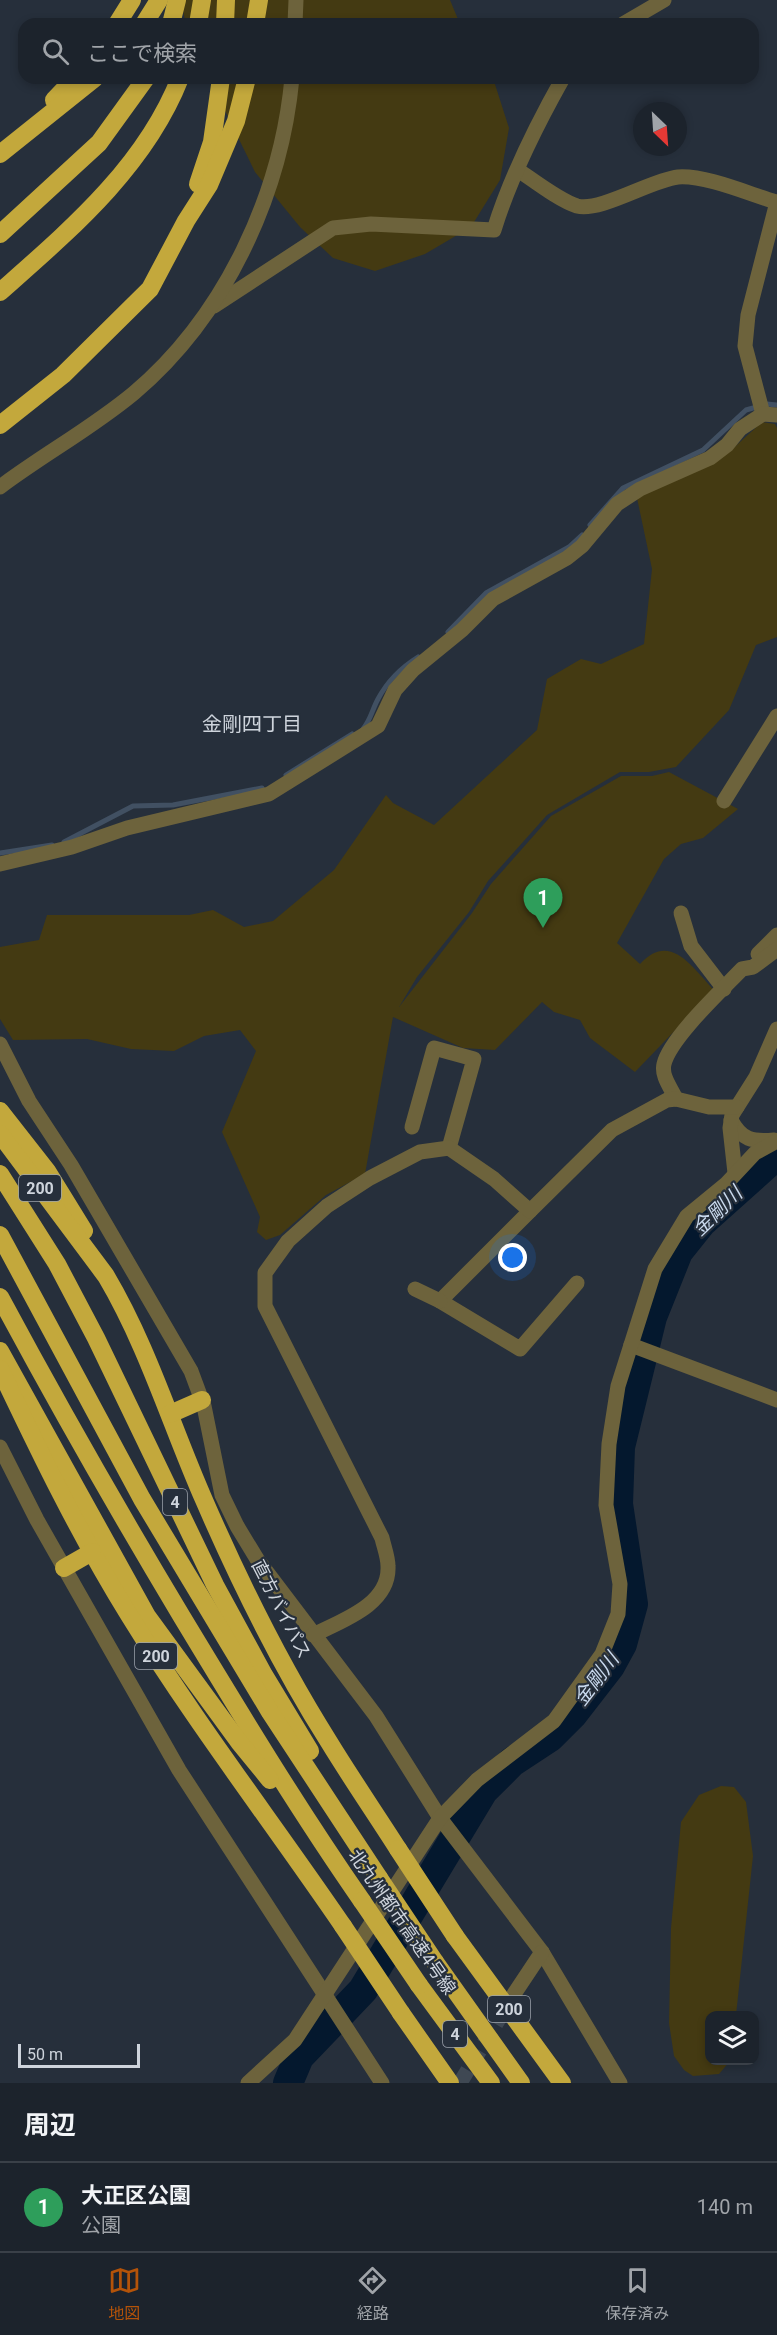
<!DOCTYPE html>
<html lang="ja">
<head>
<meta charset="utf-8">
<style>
	:root { --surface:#1c232c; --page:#252b34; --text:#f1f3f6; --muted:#a0a4a9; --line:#3a4048; --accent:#b45309 }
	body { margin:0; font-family:Roboto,"Noto Sans JP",sans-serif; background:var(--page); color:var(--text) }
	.controls { position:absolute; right:18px; bottom:18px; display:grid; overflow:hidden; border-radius:12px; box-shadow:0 3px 9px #0003 }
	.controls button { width:54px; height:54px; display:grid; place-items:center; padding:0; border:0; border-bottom:2px solid var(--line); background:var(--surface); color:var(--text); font:30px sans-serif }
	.compass { position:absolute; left:633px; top:102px; width:54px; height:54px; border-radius:50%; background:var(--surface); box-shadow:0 3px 9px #0003; rotate:155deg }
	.scale { position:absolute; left:18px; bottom:15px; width:122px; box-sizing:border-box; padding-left:6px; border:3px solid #ced4dc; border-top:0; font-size:16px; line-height:21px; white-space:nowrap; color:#ced4dc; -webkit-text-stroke:4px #262f3b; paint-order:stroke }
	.you { position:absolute; left:513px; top:1258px; width:21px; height:21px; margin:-15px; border:4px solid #fff; border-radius:50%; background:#1a73e8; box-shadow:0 0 0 9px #1a73e833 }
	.badge { display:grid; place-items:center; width:39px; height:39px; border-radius:50%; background:var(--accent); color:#fff; font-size:20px; font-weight:700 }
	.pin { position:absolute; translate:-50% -50px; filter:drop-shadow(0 2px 3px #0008) }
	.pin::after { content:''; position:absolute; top:32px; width:21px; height:18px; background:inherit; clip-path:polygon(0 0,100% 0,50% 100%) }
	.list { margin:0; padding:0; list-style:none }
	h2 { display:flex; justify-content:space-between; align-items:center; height:78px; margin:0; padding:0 24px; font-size:26px }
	h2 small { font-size:20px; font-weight:400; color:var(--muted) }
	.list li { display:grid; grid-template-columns:39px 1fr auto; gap:18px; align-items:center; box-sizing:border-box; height:90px; padding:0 24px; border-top:2px solid var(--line) }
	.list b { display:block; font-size:22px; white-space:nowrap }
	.list p { margin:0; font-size:20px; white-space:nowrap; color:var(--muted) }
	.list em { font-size:20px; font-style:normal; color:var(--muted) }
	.icon { flex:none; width:33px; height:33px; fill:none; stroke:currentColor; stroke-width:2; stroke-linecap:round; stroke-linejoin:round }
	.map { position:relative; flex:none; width:777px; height:2083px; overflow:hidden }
	.search { position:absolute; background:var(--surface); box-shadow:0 3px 9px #0003; left:18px; right:18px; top:18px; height:66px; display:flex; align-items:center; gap:15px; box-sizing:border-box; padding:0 21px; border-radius:18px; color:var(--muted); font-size:22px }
	.sheet { height:168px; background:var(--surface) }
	nav { display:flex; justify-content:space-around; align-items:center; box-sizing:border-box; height:84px; border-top:2px solid var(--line); background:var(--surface); font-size:16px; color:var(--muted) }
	nav a { display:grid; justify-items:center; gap:3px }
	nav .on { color:var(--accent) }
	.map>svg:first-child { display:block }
	.green { fill:#443a12 }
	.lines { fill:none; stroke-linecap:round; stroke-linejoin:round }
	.stream { stroke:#415062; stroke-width:5 }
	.river { stroke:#04182e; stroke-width:30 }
	.minor-tunnel { stroke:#3f4853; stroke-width:15; stroke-dasharray:15 8; stroke-linecap:butt }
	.minor { stroke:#6d633c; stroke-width:15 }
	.highway { stroke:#c3a83c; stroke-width:18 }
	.highway-bridge { stroke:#c3a83c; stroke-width:18 }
	.labels { text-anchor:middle; stroke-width:4.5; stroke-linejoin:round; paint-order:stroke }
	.shield { fill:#262f3b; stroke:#9ca2ac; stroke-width:1.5 }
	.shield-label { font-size:16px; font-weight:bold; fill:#ced4dc }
	.street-label { font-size:18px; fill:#ced4dc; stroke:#262f3b }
	.neighbourhood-label { font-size:20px; fill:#ced4dc; stroke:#262f3b }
	.water-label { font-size:20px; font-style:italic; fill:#c9d9ed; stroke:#262f3b }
</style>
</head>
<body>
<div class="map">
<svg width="777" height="2083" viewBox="0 0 777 2083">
	<rect width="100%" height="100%" fill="#262f3b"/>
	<!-- green -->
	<g class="green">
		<polygon points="185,0 450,0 460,24 186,24 183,11"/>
		<polygon points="209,78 493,78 509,128 500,180 471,227 425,254 375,271 333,258 300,227 255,172"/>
		<path d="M762,422L775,424L777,428V637L756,645L729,710L676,767L649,772H620L547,815L488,881L469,912L417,977L399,1007L472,913L491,884L551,816L621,776H652L669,772L738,809L703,838L681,844L664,859L617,943L640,964C670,931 692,967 714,990L635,1072L590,1038L580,1020L554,1012L542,1002L495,1050L463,1048L393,1017L365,1174L326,1195L280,1235L266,1240L257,1232L260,1217L222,1132L256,1051L240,1030L204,1036L174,1051L131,1049L87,1039L13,1040L0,1019V947L39,940L47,915H189L213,910L244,927L273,921L334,870L386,795L393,803L434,825L537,730L547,679L581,659L601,664L644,644L652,569L637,498L728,453Z"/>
		<polygon points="721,1786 734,1787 746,1802 753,1856 736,2015 710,2016 710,2060 730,2061 719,2074 693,2076 684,2070 674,2056 669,2023 671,1928 681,1822 699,1795"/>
	</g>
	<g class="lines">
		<!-- stream -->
		<g class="stream">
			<polyline points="590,525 623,488 703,450 746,410 767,404 777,405"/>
			<polyline points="448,632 486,593 569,547 582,535"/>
			<path d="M363,729C371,719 372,710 378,699C387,682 402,667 418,657"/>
			<polyline points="286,775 352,734"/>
			<polyline points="64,842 133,806 173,805 262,788"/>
			<polyline points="0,853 52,845"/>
		</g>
		<!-- river -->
		<polyline class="river" points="288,2083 299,2057 363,1990 483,1791 512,1762 550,1737 572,1715 610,1666 622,1644 633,1604 618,1504 620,1447 652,1317 678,1252 702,1222 777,1155"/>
		<!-- minor-tunnel -->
		<polyline class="minor-tunnel" points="460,2083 511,1999"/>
		<!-- minor -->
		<g class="minor">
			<polyline points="295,24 296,0"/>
			<polyline points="623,24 664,0"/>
			<path d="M518,170C533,180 560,201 577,206C601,212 651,180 678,177C706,175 749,194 776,202"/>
			<path d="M214,306L333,228L371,224L494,230C510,178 536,126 563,78"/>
			<polyline points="763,414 745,346 748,315 777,202"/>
			<path d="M0,487C44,454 92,428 134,393C225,316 281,195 292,78"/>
			<polyline points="724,801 777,716"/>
			<polyline points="0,864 72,847 127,828 269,794 378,726 395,690 413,670 462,630 493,599 567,558 582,546 617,504 640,489 710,458 727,445 740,429 763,414 777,415"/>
			<polyline points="681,913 691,946 724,989"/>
			<polyline points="758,954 777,935"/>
			<polyline points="0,1044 29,1101 71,1165 191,1371 204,1406 222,1495 237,1526 257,1559 376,1716 440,1818 542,1952 620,2083"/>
			<path d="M676,1099C671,1088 661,1076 664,1064C670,1038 723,989 742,969L753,967L777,949"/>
			<path d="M731,1120C742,1140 752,1142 774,1140"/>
			<polyline points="412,1127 434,1048 474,1059 449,1148"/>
			<polyline points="735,1173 730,1128 732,1115 756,1077 777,1029"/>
			<polyline points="530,1211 440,1301 520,1349 577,1283"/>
			<polyline points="415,1289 440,1301"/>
			<polyline points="631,1345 777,1400"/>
			<polyline points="0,1447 37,1520 179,1770 382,2083"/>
			<path d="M313,1635C341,1621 390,1605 388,1566C388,1557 384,1547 382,1538L265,1306V1273L288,1241L327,1206L370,1178L420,1152L449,1148L494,1179L530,1211L612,1130L667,1100L676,1099L709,1107H737"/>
			<polyline points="514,1994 542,1952"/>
			<polyline points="248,2083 295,2040 440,1818 477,1780 554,1721 602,1654 618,1614 620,1584 606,1505 609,1444 618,1386 655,1269 687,1216 726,1184 755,1153 777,1141"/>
		</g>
		<!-- highway -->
		<g class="highway">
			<polyline points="117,24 132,0"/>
			<polyline points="144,24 159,0"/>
			<polyline points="171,24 177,0"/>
			<polyline points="198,24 202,0"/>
			<polyline points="225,24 226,0"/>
			<polyline points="255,24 259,0"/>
			<polyline points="54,100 75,78"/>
			<polyline points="0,154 95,78"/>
			<polyline points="198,184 212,142 221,78"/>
			<polyline points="0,234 99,143 146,78"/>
			<path d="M0,292C70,230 145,167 180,78"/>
			<polyline points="0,425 63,375 150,289 186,221 209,185 236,121 247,78"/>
			<polyline points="0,1111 47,1171 84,1231"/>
			<path d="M0,1134L106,1276C148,1347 171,1425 204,1500C240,1583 281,1666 329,1742C351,1778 375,1813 398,1849"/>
			<polyline points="0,1174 57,1264 96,1338 215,1585 264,1675 310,1751"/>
			<polyline points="0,1235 142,1499 270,1712 379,1878"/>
			<path d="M0,1297C58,1405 119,1512 182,1617C240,1713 298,1809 362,1901"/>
			<polyline points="0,1351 147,1616 239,1742 270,1780"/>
			<path d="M0,1369C40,1453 80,1536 129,1615C195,1722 272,1822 343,1926"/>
			<polyline points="170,1414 202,1400"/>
			<polyline points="64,1568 92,1552"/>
			<polyline points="455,1936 562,2083"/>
			<polyline points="435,1962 521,2083"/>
			<polyline points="419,1985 491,2083"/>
			<polyline points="401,2013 450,2083"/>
		</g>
		<!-- highway-bridge -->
		<g class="highway-bridge">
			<polyline points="398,1849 455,1936"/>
			<polyline points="379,1878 435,1962"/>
			<polyline points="362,1901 419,1985"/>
			<polyline points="343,1926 401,2013"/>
		</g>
	</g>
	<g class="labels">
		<!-- shield labels -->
		<g class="shield">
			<rect x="19" y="1175" width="42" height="26" rx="4.5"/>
			<rect x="163" y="1489" width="24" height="26" rx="4.5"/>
			<rect x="135" y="1643" width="42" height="26" rx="4.5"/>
			<rect x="488" y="1996" width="42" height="26" rx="4.5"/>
			<rect x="443" y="2021" width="24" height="26" rx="4.5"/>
		</g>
		<g class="shield-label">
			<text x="40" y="1194">200</text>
			<text x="175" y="1508">4</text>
			<text x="156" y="1662">200</text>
			<text x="509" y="2015">200</text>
			<text x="455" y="2040">4</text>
		</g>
		<!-- street labels -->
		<g class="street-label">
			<text transform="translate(281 1609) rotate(63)" y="6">直方バイパス</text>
			<text transform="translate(402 1922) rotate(55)" y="6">北九州都市高速4号線</text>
		</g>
		<!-- neighbourhood labels -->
		<g class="neighbourhood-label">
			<text x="252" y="731">金剛四丁目</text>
		</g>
		<!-- water labels -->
		<g class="water-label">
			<text transform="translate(717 1211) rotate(-44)" y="7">金剛川</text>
			<text transform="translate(596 1679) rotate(-53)" y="7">金剛川</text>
		</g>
	</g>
</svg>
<div class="controls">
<button><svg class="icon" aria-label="layers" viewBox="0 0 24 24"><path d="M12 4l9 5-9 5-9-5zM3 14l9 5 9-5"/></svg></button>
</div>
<svg class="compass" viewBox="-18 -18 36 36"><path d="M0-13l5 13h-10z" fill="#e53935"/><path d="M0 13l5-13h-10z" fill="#a0a4a9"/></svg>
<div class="scale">50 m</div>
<div class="you"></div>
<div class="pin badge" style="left:543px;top:928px;background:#2e9e5b">1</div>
<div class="search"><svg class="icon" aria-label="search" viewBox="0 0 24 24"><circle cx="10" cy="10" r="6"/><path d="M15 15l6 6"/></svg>ここで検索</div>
</div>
<section class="sheet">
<h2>周辺<small></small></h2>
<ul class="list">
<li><span class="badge" style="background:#2e9e5b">1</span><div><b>大正区公園</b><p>公園</p></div><em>140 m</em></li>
</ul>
</section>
<nav>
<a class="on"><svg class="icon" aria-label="map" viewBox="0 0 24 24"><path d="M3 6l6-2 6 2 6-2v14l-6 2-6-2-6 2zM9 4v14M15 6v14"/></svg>地図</a>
<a><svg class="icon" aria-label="directions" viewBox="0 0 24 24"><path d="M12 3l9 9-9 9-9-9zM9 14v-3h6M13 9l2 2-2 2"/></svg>経路</a>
<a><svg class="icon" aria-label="saved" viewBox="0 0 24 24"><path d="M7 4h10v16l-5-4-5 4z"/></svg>保存済み</a>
</nav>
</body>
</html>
